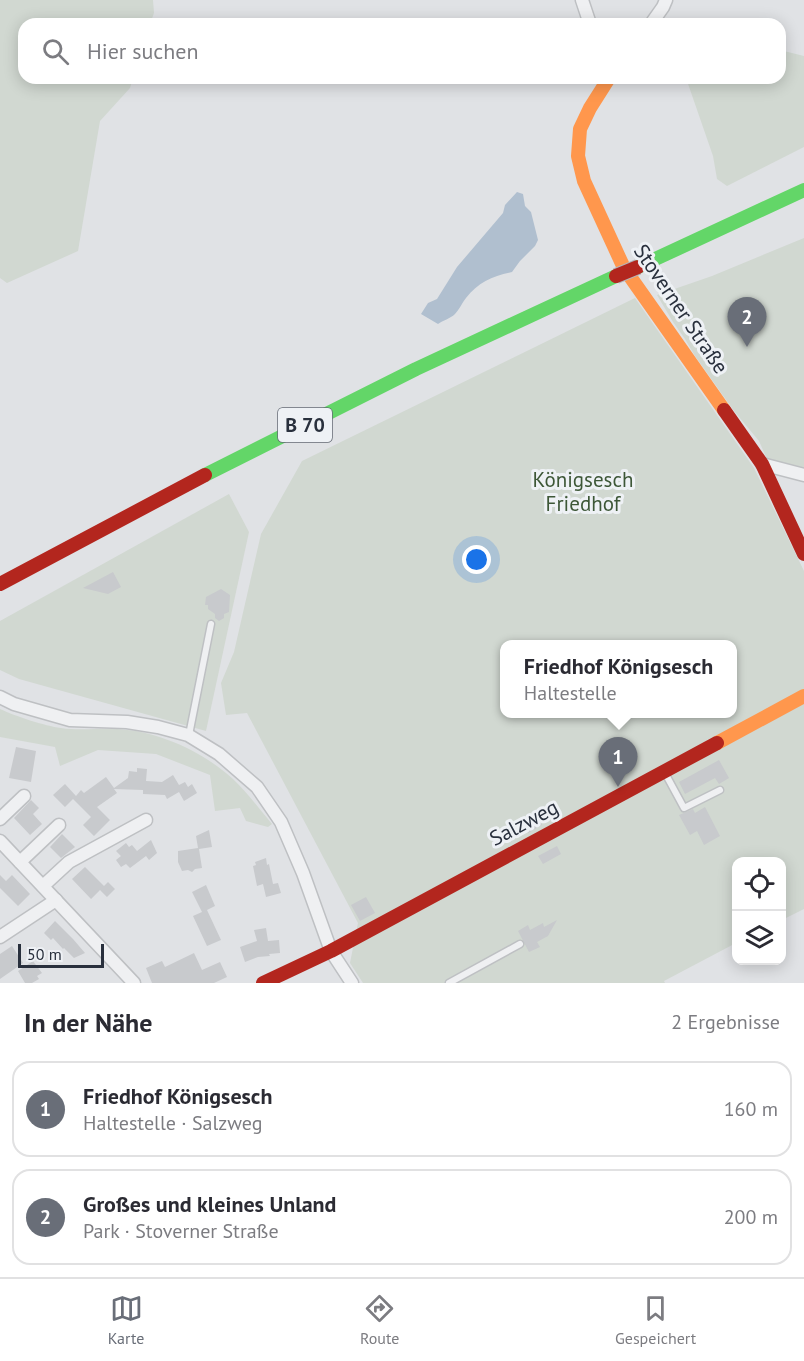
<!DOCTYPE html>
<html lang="de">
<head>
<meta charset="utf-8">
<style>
	:root { --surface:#fff; --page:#f7f7f7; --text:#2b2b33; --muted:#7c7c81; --line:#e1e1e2; --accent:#696e78 }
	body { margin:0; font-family:"PT Sans",sans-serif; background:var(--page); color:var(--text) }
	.controls { position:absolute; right:18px; bottom:18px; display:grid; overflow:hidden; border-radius:12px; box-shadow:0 3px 15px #0003 }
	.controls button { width:54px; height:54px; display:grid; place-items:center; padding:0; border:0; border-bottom:2px solid var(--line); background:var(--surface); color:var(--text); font:30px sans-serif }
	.scale { position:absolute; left:18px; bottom:15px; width:86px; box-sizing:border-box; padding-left:6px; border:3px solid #29303d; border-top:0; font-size:16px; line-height:21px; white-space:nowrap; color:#29303d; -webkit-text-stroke:4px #eef1f5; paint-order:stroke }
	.you { position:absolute; left:477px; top:560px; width:21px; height:21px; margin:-15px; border:4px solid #fff; border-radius:50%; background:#1a73e8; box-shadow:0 0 0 9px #1a73e833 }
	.badge { display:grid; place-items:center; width:39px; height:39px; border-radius:50%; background:var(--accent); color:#fff; font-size:20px; font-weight:700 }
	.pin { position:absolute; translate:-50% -50px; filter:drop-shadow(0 2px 3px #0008) }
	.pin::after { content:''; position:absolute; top:32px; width:21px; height:18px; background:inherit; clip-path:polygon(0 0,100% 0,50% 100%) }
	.popup { position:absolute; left:500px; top:640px; width:237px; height:78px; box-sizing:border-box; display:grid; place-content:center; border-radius:12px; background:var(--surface); filter:drop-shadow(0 2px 4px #0005); font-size:20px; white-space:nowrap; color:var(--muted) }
	.popup b { font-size:22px; color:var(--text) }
	.popup::after { content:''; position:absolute; left:50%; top:100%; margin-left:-12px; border:12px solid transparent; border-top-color:var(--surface) }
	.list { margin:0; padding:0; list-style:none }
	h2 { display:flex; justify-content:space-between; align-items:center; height:78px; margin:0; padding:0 24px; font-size:26px }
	h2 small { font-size:20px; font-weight:400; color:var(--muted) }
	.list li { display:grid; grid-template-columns:39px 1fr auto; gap:18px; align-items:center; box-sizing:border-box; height:96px; margin:0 12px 12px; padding:0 12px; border:2px solid var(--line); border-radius:18px }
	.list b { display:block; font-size:22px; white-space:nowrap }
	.list p { margin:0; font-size:20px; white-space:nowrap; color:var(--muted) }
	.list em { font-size:20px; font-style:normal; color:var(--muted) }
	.icon { flex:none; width:33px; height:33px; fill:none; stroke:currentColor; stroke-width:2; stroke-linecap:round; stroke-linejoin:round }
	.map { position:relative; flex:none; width:804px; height:983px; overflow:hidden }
	.search { position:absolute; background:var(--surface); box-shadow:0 3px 15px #0003; left:18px; right:18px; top:18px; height:66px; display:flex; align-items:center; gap:15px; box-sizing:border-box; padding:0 21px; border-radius:18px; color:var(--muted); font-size:22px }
	.sheet { height:294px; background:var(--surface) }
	nav { display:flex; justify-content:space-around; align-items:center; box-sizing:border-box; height:84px; border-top:2px solid var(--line); background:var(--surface); font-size:16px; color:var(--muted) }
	nav a { display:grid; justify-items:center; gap:3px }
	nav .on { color:var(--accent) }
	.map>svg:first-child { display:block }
	.green { fill:#d1d8d1; fill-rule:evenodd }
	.water { fill:#b0bfcf }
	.building { fill:#c8cacd }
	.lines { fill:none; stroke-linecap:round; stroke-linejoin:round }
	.lane-casing { stroke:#bec0c3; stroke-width:9 }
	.street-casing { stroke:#bec0c3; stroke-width:15 }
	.lane { stroke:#eff0f2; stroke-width:6 }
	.street { stroke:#eff0f2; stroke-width:12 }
	.fast { stroke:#63d668; stroke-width:14 }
	.slow { stroke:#ff974d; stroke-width:14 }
	.jam { stroke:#b3261e; stroke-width:14 }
	.jam-bridge-casing { stroke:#b3b5b9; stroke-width:16; stroke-linecap:butt }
	.jam-bridge { stroke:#b3261e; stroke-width:14 }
	.labels { text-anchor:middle; stroke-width:6; stroke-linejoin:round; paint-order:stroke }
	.shield { fill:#eef1f5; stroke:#646a74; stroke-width:1.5 }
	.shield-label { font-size:20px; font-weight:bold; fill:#29303d }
	.street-label { font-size:21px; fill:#29303d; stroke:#eef1f5 }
	.park-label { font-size:21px; fill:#3d5737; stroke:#eef1f5 }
</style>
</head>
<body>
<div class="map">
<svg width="804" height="983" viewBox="0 0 804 983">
	<rect width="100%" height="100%" fill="#e0e2e5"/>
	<!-- green -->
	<g class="green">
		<polygon points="0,0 153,0 154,13 150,24 24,24 24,78 133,78 130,88 100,121 78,251 7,283 0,278"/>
		<polygon points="780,50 804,56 804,147 727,186 717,179 713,156 686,78 780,78"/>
		<polygon points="804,238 804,474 770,466 759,441 734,411 695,356 685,339 673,322 657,295 712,276"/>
		<path d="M635,298L754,468L804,571V909L782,920V862H736V943L664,981L665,983H363L350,963L358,923L247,713L226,715L221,683L234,652L261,534L302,461ZM504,644H732V714H504Z"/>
		<polygon points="229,494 249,532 206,731 19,679 0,670 0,621"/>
		<path d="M0,709C15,716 45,726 61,728C79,731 99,728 117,729C158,731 202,751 233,779C247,792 259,809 272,824L268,827L246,821L240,808L215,811L210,775L156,754L98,750L60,766L55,747L0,737Z"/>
	</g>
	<!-- water -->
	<path class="water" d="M517,192L523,194L525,206L531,212L538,240L535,246L520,261L512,272C493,276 478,282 466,298C462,303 459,310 455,314C450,319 443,320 438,324L421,314L428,303L437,299L457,267L503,213L505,205Z"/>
	<!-- building -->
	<g class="building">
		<polygon points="113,572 121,587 108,594 83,588"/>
		<polygon points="221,589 230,595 229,612 224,614 224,618 219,621 215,618 215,614 208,609 208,605 205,605 206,597"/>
		<polygon points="16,747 36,751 31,782 9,778"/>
		<polygon points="719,760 729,778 719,784 715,778 685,794 679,782"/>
		<polygon points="137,768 147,769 146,781 162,782 173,775 179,785 185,782 188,787 192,784 197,793 184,801 179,792 167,799 165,795 143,794 143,790 114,789 117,793 97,807 110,820 94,836 83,825 91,817 73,799 65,807 53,795 65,784 76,796 81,790 84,793 106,777 114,788 128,778 129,771 137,772"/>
		<polygon points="31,800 39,808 33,814 42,824 30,835 14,818"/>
		<polygon points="705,807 720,836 704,845 697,831 690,835 679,815 693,809 695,813"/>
		<polygon points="538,818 542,825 528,833 524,826"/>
		<polygon points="209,830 212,847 199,849 202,868 195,869 192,872 188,870 182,871 178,862 178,851 198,848 196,836"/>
		<polygon points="62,834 75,847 61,858 50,847"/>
		<polygon points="151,840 157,853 149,860 146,856 130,868 126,864 121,867 116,860 121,856 116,851 126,843 129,847 132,845 137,851"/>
		<polygon points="557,846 561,854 543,864 538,856"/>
		<polygon points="266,858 267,865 269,864 273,884 278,883 281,893 266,897 263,884 257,886 253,866 256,865 255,862"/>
		<polygon points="85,867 104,886 108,882 115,889 107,897 100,890 91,899 72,879"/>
		<polygon points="0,875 6,881 12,875 30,894 18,906 0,888"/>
		<polygon points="206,885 215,906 207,910 221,940 207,946 193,916 202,912 192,892"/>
		<polygon points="366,897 375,913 360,921 351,905"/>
		<polygon points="557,920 548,936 537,942 540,947 529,952 518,931 528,925 530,930 543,923 544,927"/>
		<polygon points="55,921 73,939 85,953 74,958 64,948 63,949 53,938 51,940 44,933"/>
		<polygon points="266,928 268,941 279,940 280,953 269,954 270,956 258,957 245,962 240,947 257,941 254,930"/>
		<polygon points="12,946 23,963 0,979 0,954"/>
		<polygon points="194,953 202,970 220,962 227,977 214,983 152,983 146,968 162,961 165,967"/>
		<polygon points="33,961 42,973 37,976 39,979 32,983 25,983 18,971"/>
	</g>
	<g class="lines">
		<!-- lane casing -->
		<g class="lane-casing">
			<g id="lane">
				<polyline points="189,735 211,624"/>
				<polyline points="665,773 684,808 720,790"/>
				<polyline points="449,983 520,944"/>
			</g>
		</g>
		<!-- street casing -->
		<g class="street-casing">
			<g id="street">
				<polyline points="582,0 590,24"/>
				<polyline points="651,24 663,7 666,0"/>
				<polyline points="762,464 804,475"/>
				<polyline points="0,697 14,704 70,720 127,722 158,727 188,735 219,754 257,787 281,822 303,873 331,951 352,983"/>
				<polyline points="0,819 24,796"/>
				<polyline points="0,841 134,983"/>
				<polyline points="20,862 59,825"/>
				<polyline points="43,886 69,862 146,820"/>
				<polyline points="0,937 56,900"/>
			</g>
		</g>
		<!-- lane -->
		<use href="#lane" class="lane"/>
		<!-- street -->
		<use href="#street" class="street"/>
		<!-- fast -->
		<g class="fast">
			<polyline points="638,267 804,190"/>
			<polyline points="205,475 416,369 616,276"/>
		</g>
		<!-- slow -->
		<g class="slow">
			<polyline points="609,78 590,108 580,129 578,156 584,181 624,268 724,410"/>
			<polyline points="717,743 804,696"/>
		</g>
		<!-- jam -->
		<g class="jam">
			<polyline points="724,410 762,464 804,554"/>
			<polyline points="0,584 205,475"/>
			<polyline points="263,983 331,951 717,743"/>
		</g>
		<!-- jam-bridge casing -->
		<g class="jam-bridge-casing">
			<polyline id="jam-bridge" points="616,276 638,267"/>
		</g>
		<!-- jam-bridge -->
		<use href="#jam-bridge" class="jam-bridge"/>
	</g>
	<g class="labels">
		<!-- shield labels -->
		<rect class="shield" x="278" y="408" width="54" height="34" rx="4.5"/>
		<g class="shield-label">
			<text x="305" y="432">B 70</text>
		</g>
		<!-- street labels -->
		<g class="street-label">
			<text transform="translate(681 309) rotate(56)" y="7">Stoverner Straße</text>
			<text transform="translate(524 823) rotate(-28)" y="7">Salzweg</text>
		</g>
		<!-- park labels -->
		<g class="park-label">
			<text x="583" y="487">Königsesch<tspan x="583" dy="24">Friedhof</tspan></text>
		</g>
	</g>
</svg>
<div class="controls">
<button><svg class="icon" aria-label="locate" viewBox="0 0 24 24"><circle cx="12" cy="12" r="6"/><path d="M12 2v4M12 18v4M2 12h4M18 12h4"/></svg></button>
<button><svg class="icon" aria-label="layers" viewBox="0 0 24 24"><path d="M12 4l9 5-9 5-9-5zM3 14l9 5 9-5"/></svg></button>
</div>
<div class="scale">50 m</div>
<div class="you"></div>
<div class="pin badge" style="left:618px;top:787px">1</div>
<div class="popup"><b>Friedhof Königsesch</b>Haltestelle</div>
<div class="pin badge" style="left:747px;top:347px">2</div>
<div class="search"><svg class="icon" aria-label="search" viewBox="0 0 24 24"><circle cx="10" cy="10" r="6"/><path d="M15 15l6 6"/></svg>Hier suchen</div>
</div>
<section class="sheet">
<h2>In der Nähe<small>2 Ergebnisse</small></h2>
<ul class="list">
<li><span class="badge">1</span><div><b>Friedhof Königsesch</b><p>Haltestelle · Salzweg</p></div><em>160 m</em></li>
<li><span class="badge">2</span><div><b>Großes und kleines Unland</b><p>Park · Stoverner Straße</p></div><em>200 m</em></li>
</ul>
</section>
<nav>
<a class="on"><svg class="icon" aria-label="map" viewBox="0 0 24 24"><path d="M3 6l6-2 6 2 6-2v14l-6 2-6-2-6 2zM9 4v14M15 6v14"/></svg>Karte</a>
<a><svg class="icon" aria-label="directions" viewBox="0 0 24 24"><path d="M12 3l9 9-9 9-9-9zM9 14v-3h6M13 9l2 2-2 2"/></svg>Route</a>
<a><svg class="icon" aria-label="saved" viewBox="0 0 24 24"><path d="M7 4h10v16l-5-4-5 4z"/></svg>Gespeichert</a>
</nav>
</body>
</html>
